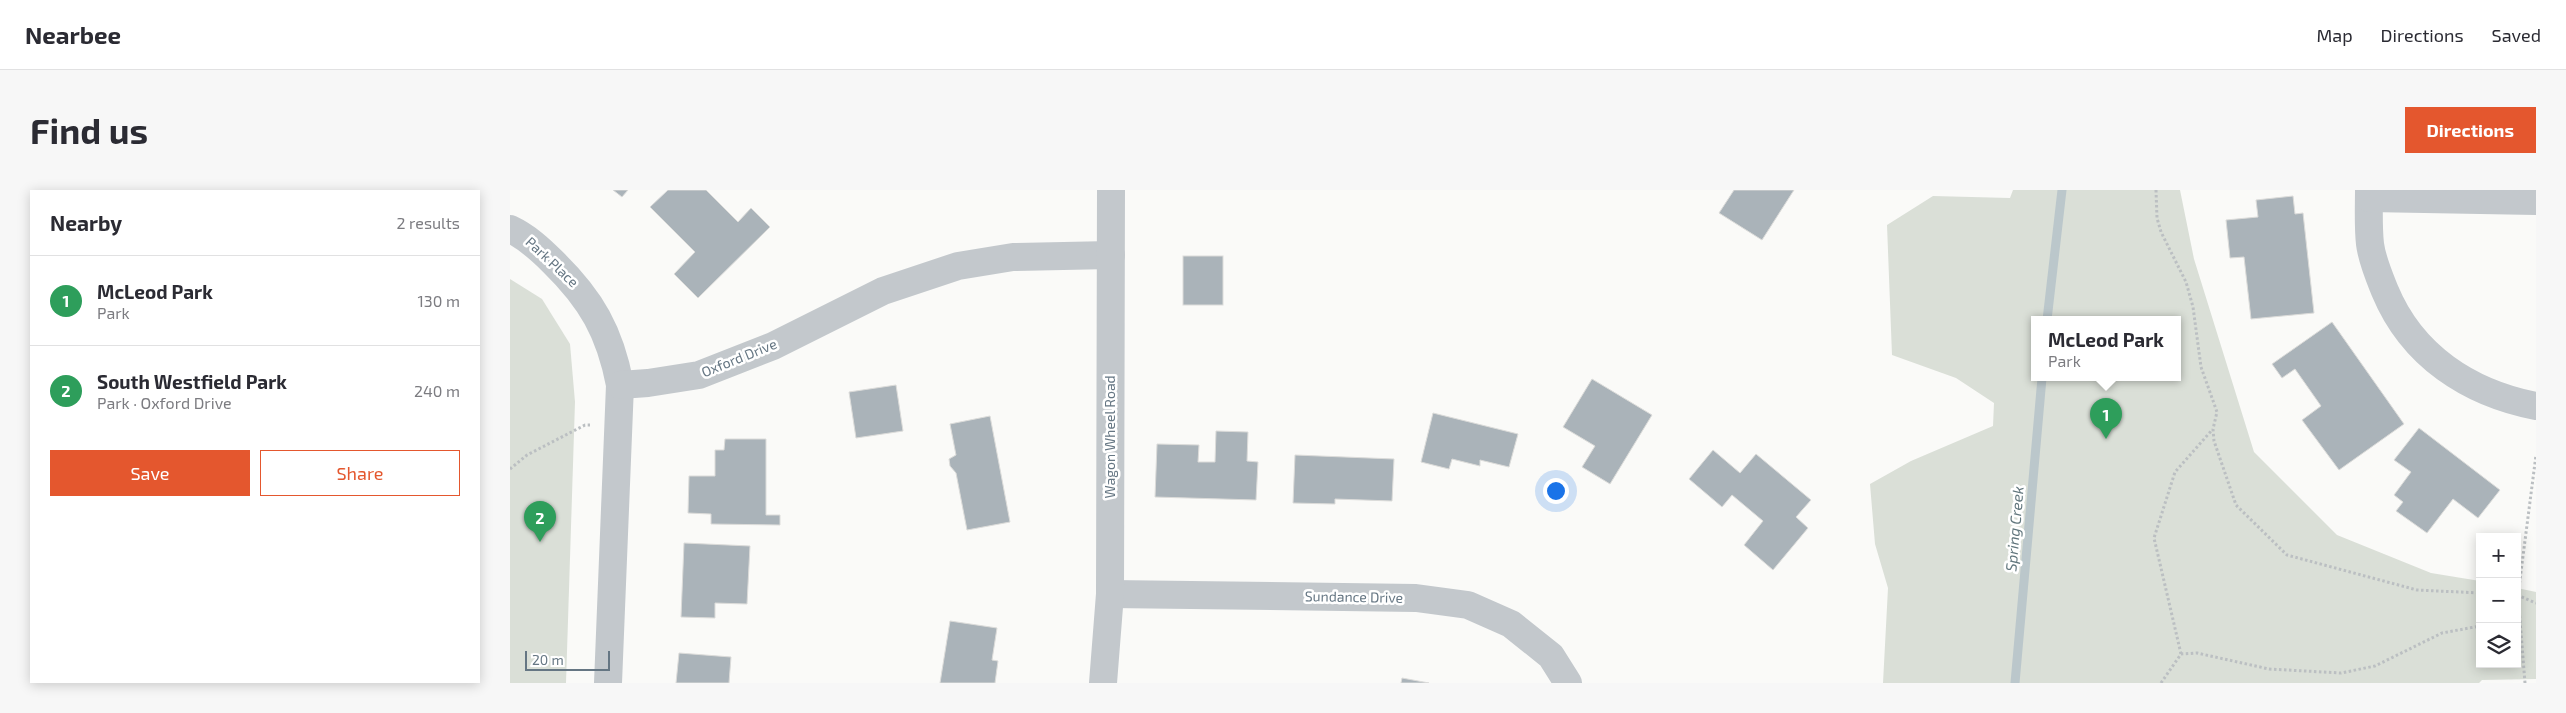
<!DOCTYPE html>
<html lang="en">
<head>
<meta charset="utf-8">
<style>
	:root { --surface:#fff; --page:#f7f7f7; --text:#2b2b33; --muted:#7c7c81; --line:#e1e1e2; --accent:#e4572e }
	body { margin:0; font-family:"Exo 2",sans-serif; background:var(--page); color:var(--text) }
	.controls { position:absolute; right:15px; bottom:15px; display:grid; overflow:hidden; border-radius:0px; box-shadow:0 2px 12px #0003 }
	.controls button { width:45px; height:45px; display:grid; place-items:center; padding:0; border:0; border-bottom:1px solid var(--line); background:var(--surface); color:var(--text); font:25px sans-serif }
	.scale { position:absolute; left:15px; bottom:12px; width:85px; box-sizing:border-box; padding-left:5px; border:2px solid #657683; border-top:0; font-size:14px; line-height:18px; white-space:nowrap; color:#657683; -webkit-text-stroke:4px #fff; paint-order:stroke }
	.you { position:absolute; left:1045px; top:300px; width:18px; height:18px; margin:-12px; border:4px solid #fff; border-radius:50%; background:#1a73e8; box-shadow:0 0 0 8px #1a73e833 }
	.badge { display:grid; place-items:center; width:32px; height:32px; border-radius:50%; background:var(--accent); color:#fff; font-size:16px; font-weight:700 }
	.pin { position:absolute; translate:-50% -41px; filter:drop-shadow(0 1px 2px #0008) }
	.pin::after { content:''; position:absolute; top:26px; width:18px; height:15px; background:inherit; clip-path:polygon(0 0,100% 0,50% 100%) }
	.popup { position:absolute; left:1521px; top:126px; width:150px; height:65px; box-sizing:border-box; display:grid; place-content:center; border-radius:0px; background:var(--surface); filter:drop-shadow(0 1px 4px #0005); font-size:16px; white-space:nowrap; color:var(--muted) }
	.popup b { font-size:19px; color:var(--text) }
	.popup::after { content:''; position:absolute; left:50%; top:100%; margin-left:-10px; border:10px solid transparent; border-top-color:var(--surface) }
	.list { margin:0; padding:0; list-style:none }
	h2 { display:flex; justify-content:space-between; align-items:center; height:65px; margin:0; padding:0 20px; font-size:21px }
	h2 small { font-size:16px; font-weight:400; color:var(--muted) }
	.list li { display:grid; grid-template-columns:32px 1fr auto; gap:15px; align-items:center; box-sizing:border-box; height:90px; padding:0 20px; border-top:1px solid var(--line) }
	.list b { display:block; font-size:19px; white-space:nowrap }
	.list p { margin:0; font-size:16px; white-space:nowrap; color:var(--muted) }
	.list em { font-size:16px; font-style:normal; color:var(--muted) }
	.actions { display:flex; gap:10px; padding:15px 20px }
	.actions a { flex:1; padding:11px 0; border:1px solid var(--accent); border-radius:0px; text-align:center; font-size:18px; color:var(--accent) }
	.actions .main { background:var(--accent); color:#fff }
	.icon { flex:none; width:28px; height:28px; fill:none; stroke:currentColor; stroke-width:2; stroke-linecap:round; stroke-linejoin:round }
	.map { position:relative; flex:none; width:2026px; height:493px; overflow:hidden; border-radius:0px }
	header { display:flex; align-items:center; gap:30px; box-sizing:border-box; height:70px; padding:0 25px; background:var(--surface); border-bottom:1px solid var(--line) }
	header strong { font-size:24px }
	nav { display:flex; gap:28px; margin-inline-start:auto; font-size:18px }
	.intro { display:flex; align-items:center; justify-content:space-between; box-sizing:border-box; height:120px; padding:0 30px }
	h1 { margin:0; font-size:35px }
	.button { padding:12px 22px; border-radius:0px; background:var(--accent); color:#fff; font-size:18px; font-weight:700 }
	main { display:flex; gap:30px; padding:0 30px }
	aside { flex:1; background:var(--surface); border-radius:0px; box-shadow:0 2px 12px #0003 }
	.map>svg:first-child { display:block }
	.green { fill:#dadfd7; fill-rule:evenodd }
	.lines { fill:none; stroke-linecap:round; stroke-linejoin:round }
	.stream { stroke:#bbc7cb; stroke-width:9 }
	.building { fill:#aab3b9; stroke:#dcdcda }
	.path { stroke:#bbbfc2; stroke-width:3; stroke-dasharray:2.5 2.5; stroke-linecap:butt }
	.minor { stroke:#c3c8cc; stroke-width:28 }
	.labels { text-anchor:middle; stroke-width:5; stroke-linejoin:round; paint-order:stroke }
	.street-label { font-size:14px; fill:#657683; stroke:#fff }
	.water-label { font-size:15px; font-style:italic; fill:#60757c; stroke:#fff }
</style>
</head>
<body>
<header>
<strong>Nearbee</strong>
<nav><a>Map</a><a>Directions</a><a>Saved</a></nav>
</header>
<div class="intro"><h1>Find us</h1><a class="button">Directions</a></div>
<main>
<aside>
<h2>Nearby<small>2 results</small></h2>
<ul class="list">
<li><span class="badge" style="background:#2e9e5b">1</span><div><b>McLeod Park</b><p>Park</p></div><em>130 m</em></li>
<li><span class="badge" style="background:#2e9e5b">2</span><div><b>South Westfield Park</b><p>Park · Oxford Drive</p></div><em>240 m</em></li>
</ul>
<div class="actions"><a class="main">Save</a><a>Share</a></div>
</aside>
<div class="map">
<svg width="2026" height="493" viewBox="0 0 2026 493">
	<rect width="100%" height="100%" fill="#fafaf8"/>
	<!-- green -->
	<g class="green">
		<path d="M1503,0H1670L1684,69L1744,262L1827,345L1921,383L1970,391V474H2007V398L2026,402V489L1972,490L1969,493H1373L1378,398L1365,354L1360,294L1401,271L1483,236L1484,213L1446,188L1382,165L1377,35L1423,6L1500,8ZM1525,130H1667V188H1525Z"/>
		<polygon points="0,89 32,109 60,154 65,212 56,493 0,493"/>
	</g>
	<g class="lines">
		<!-- stream -->
		<g class="stream">
			<polyline points="1537,130 1552,0"/>
			<polyline points="1505,493 1532,188"/>
		</g>
	</g>
	<!-- building -->
	<g class="building">
		<polygon points="103,0 118,0 112,7"/>
		<polygon points="158,0 196,0 228,32 241,18 260,37 188,108 164,84 185,62 140,17"/>
		<polygon points="1224,0 1284,0 1252,50 1209,23"/>
		<polygon points="1783,6 1785,24 1793,23 1804,123 1741,129 1734,67 1720,68 1716,30 1748,27 1746,10"/>
		<rect x="673" y="66" width="40" height="49"/>
		<polygon points="1822,132 1894,234 1829,280 1792,230 1811,216 1785,179 1772,188 1762,174"/>
		<polygon points="1082,189 1142,225 1100,294 1072,277 1085,256 1053,237"/>
		<polygon points="386,195 393,241 346,248 339,202"/>
		<polygon points="923,223 1008,244 999,277 970,270 970,276 942,269 939,279 911,272"/>
		<polygon points="480,226 500,332 457,340 446,283 440,276 439,269 446,265 440,234"/>
		<polygon points="1909,238 1990,300 1968,328 1943,309 1917,343 1886,321 1893,312 1884,305 1901,282 1884,270"/>
		<polygon points="706,241 738,242 737,271 748,272 746,310 645,307 647,254 689,255 688,272 705,272"/>
		<polygon points="215,249 256,249 256,325 270,325 270,335 201,334 201,324 178,323 179,286 205,286 205,260 214,260"/>
		<polygon points="1203,260 1230,283 1246,264 1301,310 1286,327 1298,338 1263,380 1234,355 1253,331 1222,305 1212,317 1179,289"/>
		<polygon points="785,265 884,269 882,311 825,309 825,314 783,313"/>
		<polygon points="174,353 240,356 237,414 205,413 205,428 171,427"/>
		<polygon points="440,431 487,438 482,470 488,471 485,493 430,493"/>
		<polygon points="169,463 221,467 219,493 166,493"/>
		<polygon points="892,488 919,493 891,493"/>
	</g>
	<g class="lines">
		<!-- path -->
		<g class="path">
			<polyline points="1646,0 1647,28 1651,42 1676,92 1683,117 1691,177 1707,222 1703,239 1704,251 1726,315 1777,365 1907,400 1970,403"/>
			<polyline points="0,279 17,265 75,235 80,235"/>
			<polyline points="2007,405 2026,413"/>
			<polyline points="1671,464 1644,348 1665,282 1702,240"/>
			<polyline points="1651,493 1671,464 1687,463 1759,479 1831,483 1865,476 1932,443 1970,436"/>
			<polyline points="2015,493 2008,405 2026,265"/>
		</g>
		<!-- minor -->
		<g class="minor">
			<path d="M1859,0C1859,18 1858,36 1860,54C1862,70 1869,86 1875,101C1902,166 1959,203 2026,216"/>
			<polyline points="1859,8 2026,11"/>
			<path d="M0,39C17,47 30,59 43,72C81,109 100,142 110,195L98,493"/>
			<polyline points="110,195 138,193 189,185 263,156 373,101 448,76 503,67 601,65"/>
			<polyline points="600,404 906,408 958,415 1001,434 1041,466 1058,493"/>
			<polyline points="593,493 600,404 601,0"/>
		</g>
	</g>
	<g class="labels">
		<!-- street labels -->
		<g class="street-label">
			<text transform="translate(42 72) rotate(43)" y="5">Park Place</text>
			<text transform="translate(229 168) rotate(-22)" y="5">Oxford Drive</text>
			<text transform="translate(600 247) rotate(-90)" y="5">Wagon Wheel Road</text>
			<text transform="translate(844 407) rotate(1)" y="5">Sundance Drive</text>
		</g>
		<!-- water labels -->
		<g class="water-label">
			<text transform="translate(1505 339) rotate(-85)" y="5">Spring Creek</text>
		</g>
	</g>
</svg>
<div class="controls">
<button>+</button>
<button>−</button>
<button><svg class="icon" aria-label="layers" viewBox="0 0 24 24"><path d="M12 4l9 5-9 5-9-5zM3 14l9 5 9-5"/></svg></button>
</div>
<div class="scale">20 m</div>
<div class="you"></div>
<div class="pin badge" style="left:1596px;top:249px;background:#2e9e5b">1</div>
<div class="popup"><b>McLeod Park</b>Park</div>
<div class="pin badge" style="left:30px;top:352px;background:#2e9e5b">2</div>
</div>
</main>
</body>
</html>
